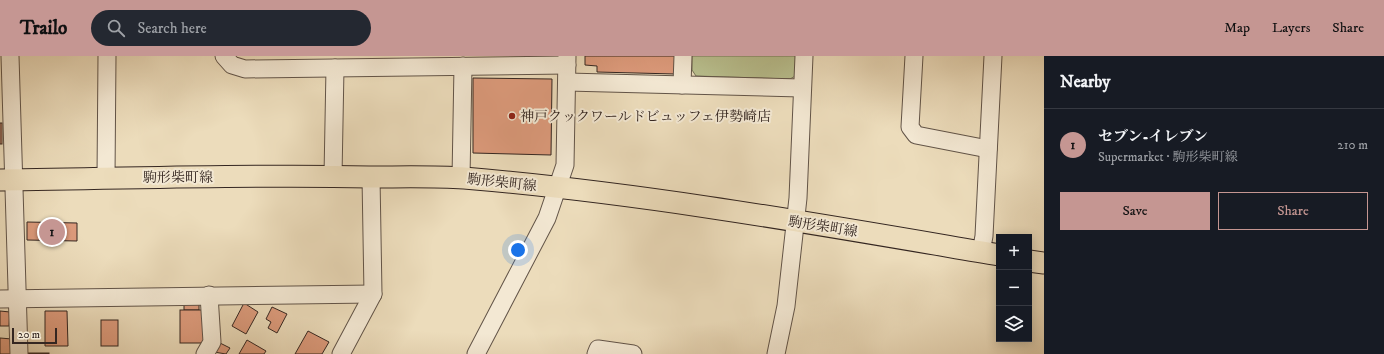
<!DOCTYPE html>
<html lang="en">
<head>
<meta charset="utf-8">
<style>
	:root { --surface:#171b24; --page:#242831; --text:#f1f3f6; --muted:#9ea1a6; --line:#363941; --accent:#c59692 }
	body { margin:0; font-family:"IM FELL DW Pica","Noto Serif JP",serif; background:var(--page); color:var(--text) }
	.controls { position:absolute; right:12px; bottom:12px; display:grid; overflow:hidden; border-radius:0px; box-shadow:0 2px 10px #0003 }
	.controls button { width:36px; height:36px; display:grid; place-items:center; padding:0; border:0; border-bottom:1px solid var(--line); background:var(--surface); color:var(--text); font:20px sans-serif }
	.scale { position:absolute; left:12px; bottom:10px; width:45px; box-sizing:border-box; padding-left:4px; border:2px solid #342621; border-top:0; font-size:11px; line-height:14px; white-space:nowrap; color:#342621; -webkit-text-stroke:3px #f3e8d3; paint-order:stroke }
	.you { position:absolute; left:518px; top:194px; width:14px; height:14px; margin:-10px; border:3px solid #fff; border-radius:50%; background:#1a73e8; box-shadow:0 0 0 6px #1a73e833 }
	.badge { display:grid; place-items:center; width:26px; height:26px; border-radius:50%; background:var(--accent); color:#111; font-size:13px; font-weight:700 }
	.pin { position:absolute; translate:-50% -50%; border:2px solid #fff; box-shadow:0 1px 4px #0006 }
	.list { margin:0; padding:0; list-style:none }
	h2 { display:flex; justify-content:space-between; align-items:center; height:52px; margin:0; padding:0 16px; font-size:17px }
	h2 small { font-size:13px; font-weight:400; color:var(--muted) }
	.list li { display:grid; grid-template-columns:26px 1fr auto; gap:12px; align-items:center; box-sizing:border-box; height:72px; padding:0 16px; border-top:1px solid var(--line) }
	.list b { display:block; font-size:15px; white-space:nowrap }
	.list p { margin:0; font-size:13px; white-space:nowrap; color:var(--muted) }
	.list em { font-size:13px; font-style:normal; color:var(--muted) }
	.actions { display:flex; gap:8px; padding:12px 16px }
	.actions a { flex:1; padding:9px 0; border:1px solid var(--accent); border-radius:0px; text-align:center; font-size:14px; color:var(--accent) }
	.actions .main { background:var(--accent); color:#111 }
	.icon { flex:none; width:22px; height:22px; fill:none; stroke:currentColor; stroke-width:2; stroke-linecap:round; stroke-linejoin:round }
	.map { position:relative; flex:none; width:1044px; height:298px; overflow:hidden }
	header { display:flex; align-items:center; gap:24px; box-sizing:border-box; height:56px; padding:0 20px; background:var(--accent); color:#111 }
	header strong { font-size:19px }
	nav { display:flex; gap:22px; margin-inline-start:auto; font-size:14px }
	.search { width:280px; height:36px; background:var(--page); display:flex; align-items:center; gap:10px; box-sizing:border-box; padding:0 14px; border-radius:22px; color:var(--muted); font-size:15px }
	main { display:flex }
	aside { flex:1; background:var(--surface) }
	.map>svg:first-child { display:block }
	.green { fill:#b9c08f; stroke:#767358 }
	.building { fill:#dc9a7b; stroke:#342621 }
	.lines { fill:none; stroke-linecap:round; stroke-linejoin:round }
	.minor-casing { stroke:#625448; stroke-width:19 }
	.major-casing { stroke:#342621; stroke-width:23 }
	.minor { stroke:#f3e8d3; stroke-width:17 }
	.major { stroke:#ecdcbb; stroke-width:21 }
	.poi-dot { fill:#8f2418; stroke:#f3e8d3; stroke-width:1.5 }
	.labels { text-anchor:middle; stroke-width:4; stroke-linejoin:round; paint-order:stroke }
	.poi-label { font-size:14px; fill:#342621; stroke:#f3e8d3; text-anchor:start }
	.street-label { font-size:14px; fill:#342621; stroke:#f3e8d3 }
</style>
</head>
<body>
<header>
<strong>Trailo</strong>
<div class="search"><svg class="icon" aria-label="search" viewBox="0 0 24 24"><circle cx="10" cy="10" r="6"/><path d="M15 15l6 6"/></svg>Search here</div>
<nav><a>Map</a><a>Layers</a><a>Share</a></nav>
</header>
<main>
<div class="map">
<svg width="1044" height="298" viewBox="0 0 1044 298">
	<rect width="100%" height="100%" fill="#ecdcbb"/>
	<filter id="stains"><feTurbulence type="fractalNoise" baseFrequency=".005" numOctaves="4"/><feColorMatrix values="0 0 0 0 .2 0 0 0 0 .09 0 0 0 0 .02 0 0 0 .5 -.17"/></filter>
	<radialGradient id="worn" r=".72"><stop offset=".6" stop-color="#630" stop-opacity="0"/><stop offset="1" stop-color="#630" stop-opacity=".3"/></radialGradient>
	<!-- green -->
	<polygon class="green" points="692,0 798,0 797,19 790,23 696,20 692,14"/>
	<!-- building -->
	<g class="building">
		<polygon points="585,0 676,0 675,18 597,16 597,10 585,9"/>
		<polygon points="473,22 552,23 551,99 473,97"/>
		<rect x="0" y="67" width="2" height="21"/>
		<polygon points="27,166 77,167 77,185 27,184"/>
		<rect x="184" y="247" width="15" height="7"/>
		<polygon points="244,247 258,256 246,278 232,270"/>
		<polygon points="272,251 287,258 277,277 268,272 271,266 266,263"/>
		<rect x="180" y="254" width="25" height="33"/>
		<polygon points="0,255 10,256 9,270 0,270"/>
		<polygon points="45,255 67,255 68,290 45,290"/>
		<rect x="101" y="264" width="17" height="26"/>
		<polygon points="308,275 329,286 322,298 295,298"/>
		<polygon points="0,282 12,283 11,298 0,298"/>
		<polygon points="247,284 266,295 264,298 239,298"/>
		<polygon points="220,287 230,292 226,298 214,296"/>
		<rect x="28" y="297" width="21" height="1"/>
	</g>
	<g class="lines">
		<!-- minor casing -->
		<g class="minor-casing">
			<g id="minor">
				<polyline points="10,0 19,298"/>
				<polyline points="224,0 232,9 245,13 567,9"/>
				<polyline points="914,0 910,71 916,79 988,93"/>
				<polyline points="567,26 801,32"/>
				<polyline points="682,29 683,0"/>
				<polyline points="333,120 335,12"/>
				<polyline points="106,121 107,0"/>
				<polyline points="461,122 463,10"/>
				<polyline points="981,196 984,180 993,0"/>
				<polyline points="0,243 373,238"/>
				<polyline points="205,298 212,286 209,239"/>
				<polyline points="341,298 373,238 371,121"/>
				<polyline points="476,298 547,162 565,109 567,0"/>
				<polyline points="596,298 598,293 633,298"/>
				<polyline points="776,298 786,250 798,142 804,0"/>
			</g>
		</g>
		<!-- major casing -->
		<g class="major-casing">
			<g id="major">
				<path d="M0,124C123,123 245,118 369,121C400,121 433,120 464,122C644,137 822,169 999,199"/>
				<polyline points="1029,205 1044,207"/>
			</g>
		</g>
		<!-- minor -->
		<use href="#minor" class="minor"/>
		<!-- major -->
		<use href="#major" class="major"/>
	</g>
	<!-- markers -->
	<circle class="poi-dot" cx="512" cy="60" r="4"/>
	<g class="labels">
		<!-- poi labels -->
		<g class="poi-label">
			<text x="520" y="65">神戸クックワールドビュッフェ伊勢崎店</text>
		</g>
		<!-- street labels -->
		<g class="street-label">
			<text x="178" y="126">駒形柴町線</text>
			<text transform="translate(502 126) rotate(6)" y="5">駒形柴町線</text>
			<text transform="translate(823 170) rotate(9)" y="5">駒形柴町線</text>
		</g>
	</g>
	<rect width="100%" height="100%" filter="url(#stains)"/>
	<rect width="100%" height="100%" fill="url(#worn)"/>
</svg>
<div class="controls">
<button>+</button>
<button>−</button>
<button><svg class="icon" aria-label="layers" viewBox="0 0 24 24"><path d="M12 4l9 5-9 5-9-5zM3 14l9 5 9-5"/></svg></button>
</div>
<div class="scale">20 m</div>
<div class="you"></div>
<div class="pin badge" style="left:52px;top:176px">1</div>
</div>
<aside>
<h2>Nearby<small></small></h2>
<ul class="list">
<li><span class="badge">1</span><div><b>セブン-イレブン</b><p>Supermarket · 駒形柴町線</p></div><em>210 m</em></li>
</ul>
<div class="actions"><a class="main">Save</a><a>Share</a></div>
</aside>
</main>
</body>
</html>
